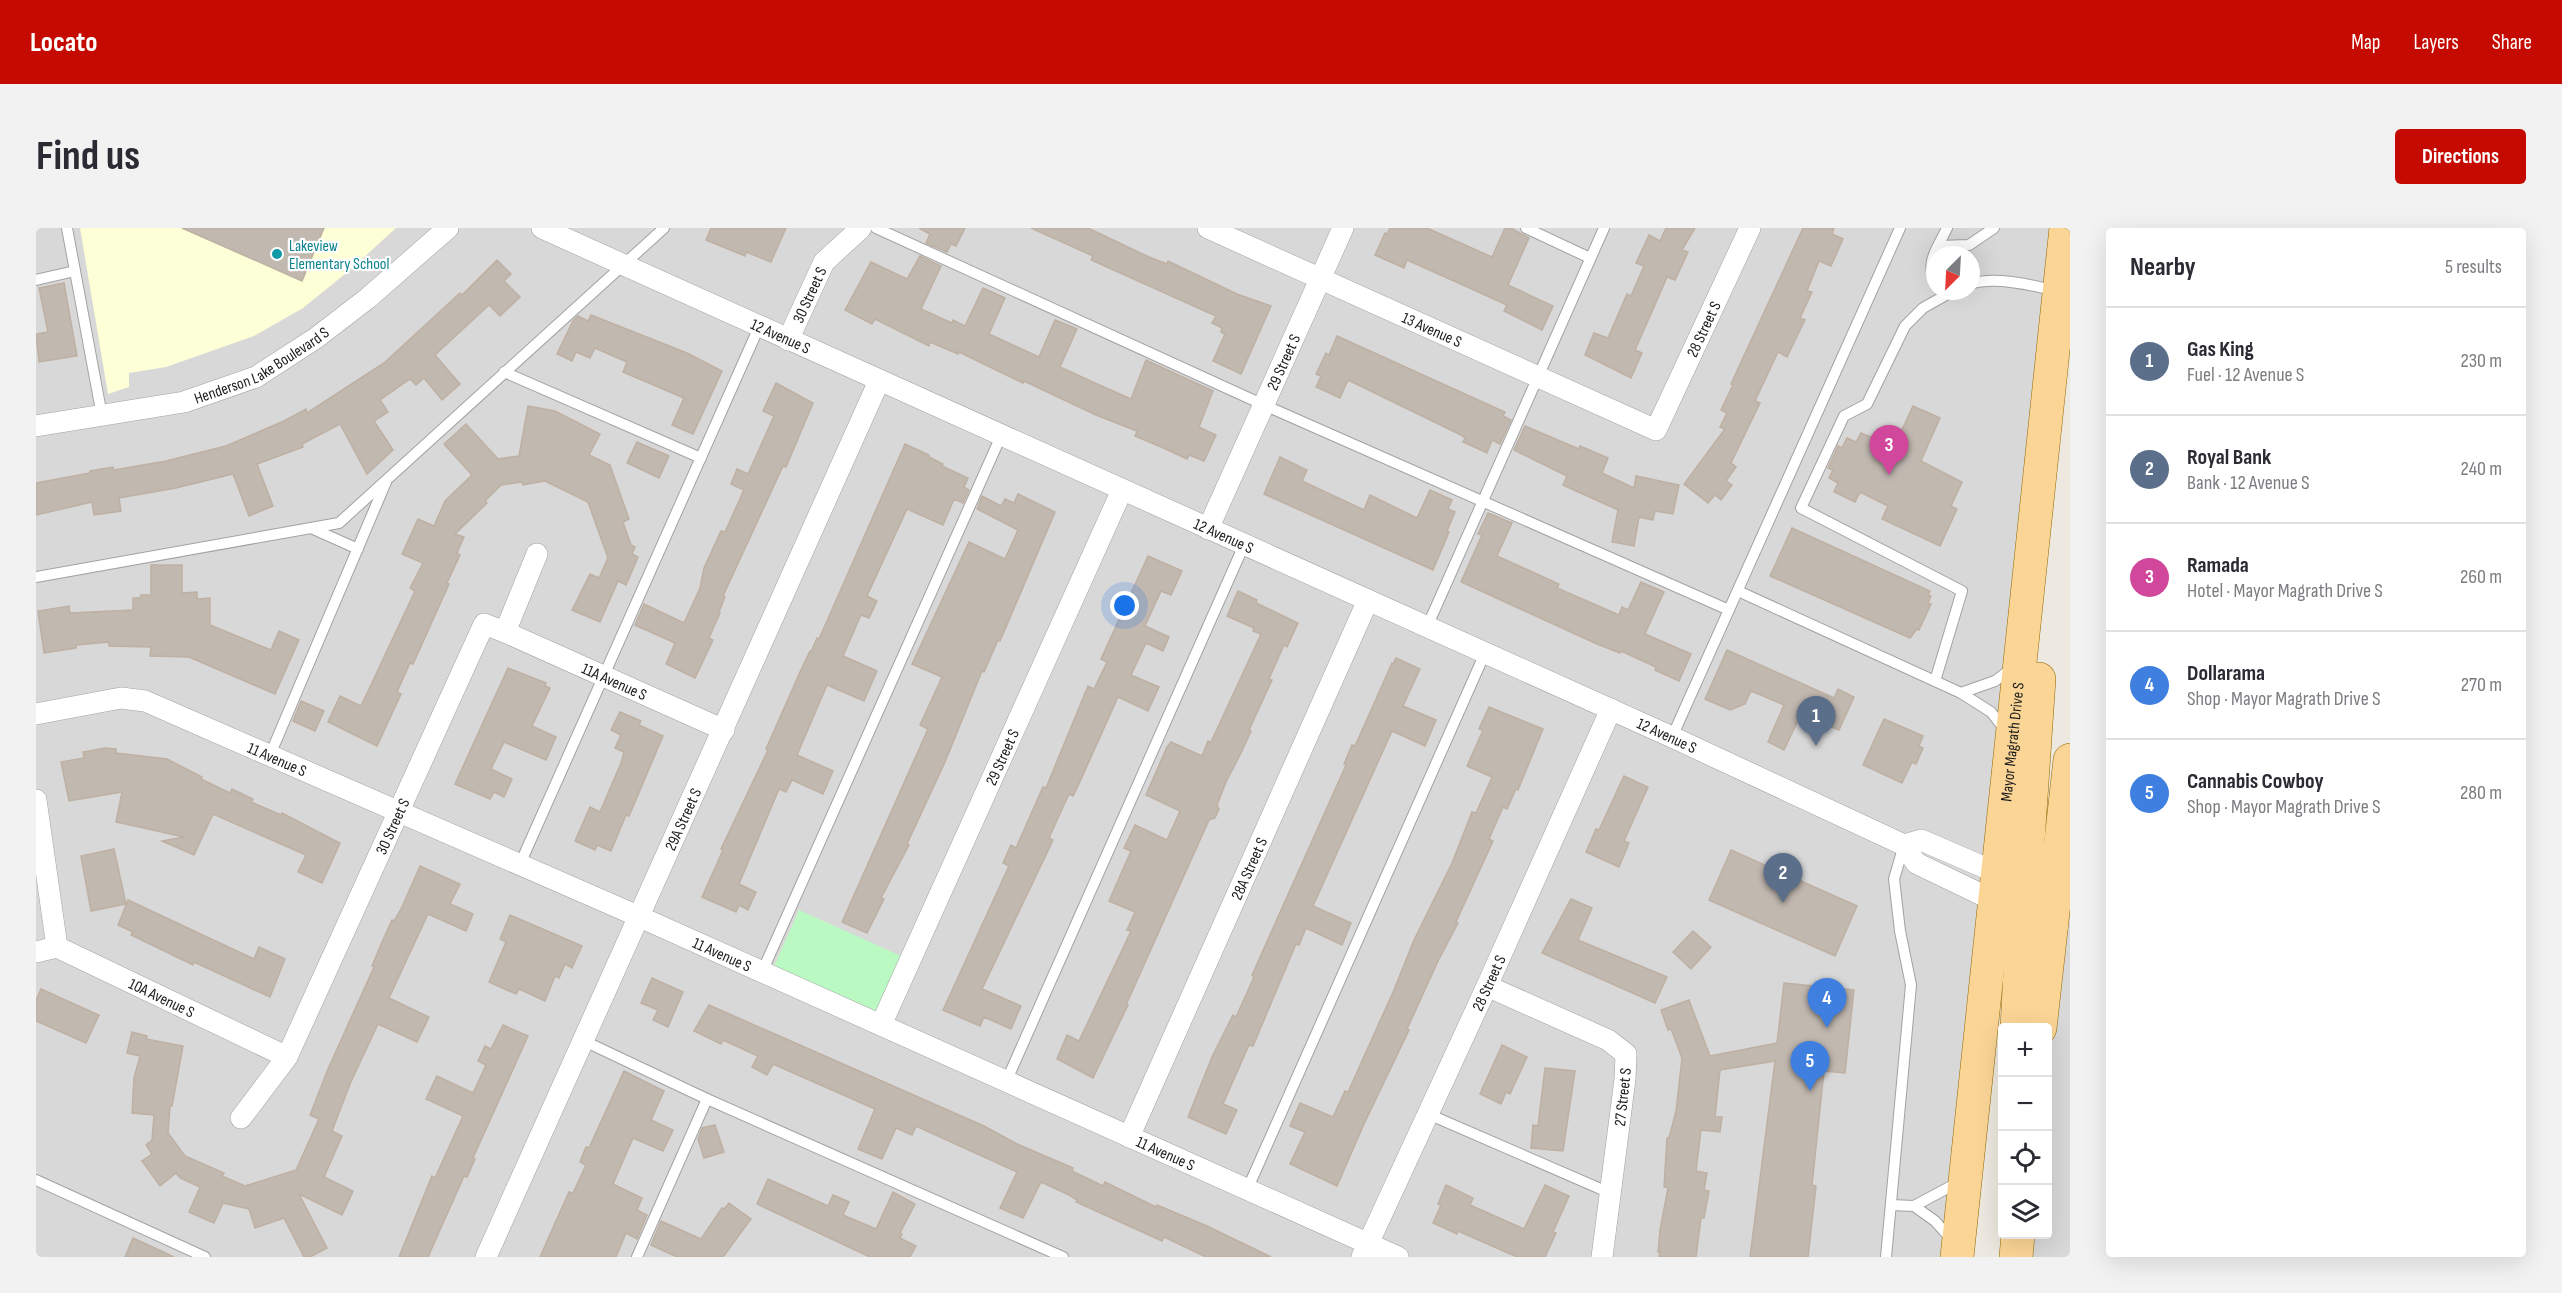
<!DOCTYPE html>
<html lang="en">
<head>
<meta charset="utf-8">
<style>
	:root { --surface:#fff; --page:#f2f2f3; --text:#2b2b33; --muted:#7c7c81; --line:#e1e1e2; --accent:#c50b01 }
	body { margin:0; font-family:"Sofia Sans Condensed",sans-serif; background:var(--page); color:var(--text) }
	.controls { position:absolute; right:18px; bottom:18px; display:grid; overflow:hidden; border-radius:6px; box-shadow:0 6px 24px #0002 }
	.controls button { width:54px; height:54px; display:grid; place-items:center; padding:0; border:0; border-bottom:2px solid var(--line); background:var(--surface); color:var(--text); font:30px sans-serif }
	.compass { position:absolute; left:1890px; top:18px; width:54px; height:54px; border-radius:50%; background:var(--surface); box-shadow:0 6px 24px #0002; rotate:204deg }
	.you { position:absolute; left:1089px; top:378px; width:21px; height:21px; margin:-15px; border:4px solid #fff; border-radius:50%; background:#1a73e8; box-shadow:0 0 0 9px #1a73e833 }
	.badge { display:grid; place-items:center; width:39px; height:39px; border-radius:50%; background:var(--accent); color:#fff; font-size:20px; font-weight:700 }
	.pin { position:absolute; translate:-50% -50px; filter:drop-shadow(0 2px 3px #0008) }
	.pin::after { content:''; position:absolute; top:32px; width:21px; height:18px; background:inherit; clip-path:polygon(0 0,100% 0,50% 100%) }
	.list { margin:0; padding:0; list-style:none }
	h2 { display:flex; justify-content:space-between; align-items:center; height:78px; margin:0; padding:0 24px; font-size:26px }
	h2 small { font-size:20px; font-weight:400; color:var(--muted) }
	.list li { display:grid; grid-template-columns:39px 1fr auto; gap:18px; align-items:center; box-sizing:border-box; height:108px; padding:0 24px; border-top:2px solid var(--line) }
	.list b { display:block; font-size:22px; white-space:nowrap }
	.list p { margin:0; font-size:20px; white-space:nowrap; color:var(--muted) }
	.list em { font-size:20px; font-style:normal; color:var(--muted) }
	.icon { flex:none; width:33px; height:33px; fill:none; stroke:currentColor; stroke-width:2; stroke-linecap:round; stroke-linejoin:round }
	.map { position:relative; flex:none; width:2034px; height:1029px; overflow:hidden; border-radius:6px }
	header { display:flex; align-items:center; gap:36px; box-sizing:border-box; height:84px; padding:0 30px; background:var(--accent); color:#fff }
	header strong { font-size:28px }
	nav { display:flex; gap:33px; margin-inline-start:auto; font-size:21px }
	.intro { display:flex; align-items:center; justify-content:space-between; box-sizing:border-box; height:144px; padding:0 36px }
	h1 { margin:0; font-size:42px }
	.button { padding:15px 27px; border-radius:6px; background:var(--accent); color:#fff; font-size:21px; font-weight:700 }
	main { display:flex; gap:36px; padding:0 36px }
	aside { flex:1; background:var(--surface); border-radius:6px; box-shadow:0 6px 24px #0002 }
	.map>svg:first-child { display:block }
	.residential { fill:#d9d8d8; fill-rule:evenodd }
	.education { fill:#fdffd7 }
	.park { fill:#bbf9c3 }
	.building { fill:#c1b8b0; stroke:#beb0a3; stroke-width:1.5 }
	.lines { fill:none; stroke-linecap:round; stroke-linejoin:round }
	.lane-casing { stroke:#a2a2a2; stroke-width:12 }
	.street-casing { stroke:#a2a2a2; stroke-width:22 }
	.primary-casing { stroke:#916901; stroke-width:34 }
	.lane { stroke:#fff; stroke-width:10 }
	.street { stroke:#fff; stroke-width:21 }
	.primary { stroke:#fbd596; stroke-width:33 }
	.culture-dot { fill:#0f9aa8; stroke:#fff; stroke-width:2 }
	.labels { text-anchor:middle; stroke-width:4.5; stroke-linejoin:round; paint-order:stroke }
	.culture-label { font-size:16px; fill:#0d838f; stroke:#fff; text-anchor:start }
	.street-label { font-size:16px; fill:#1b1b1b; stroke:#fff }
</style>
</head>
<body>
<header>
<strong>Locato</strong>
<nav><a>Map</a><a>Layers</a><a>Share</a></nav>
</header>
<div class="intro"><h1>Find us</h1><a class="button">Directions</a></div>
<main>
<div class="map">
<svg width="2034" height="1029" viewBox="0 0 2034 1029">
	<rect width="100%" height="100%" fill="#ede9e0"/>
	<!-- residential -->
	<g class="residential">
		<path d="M0,0H2026L1920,1029H0ZM1899,27H1935V63H1899Z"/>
		<polygon points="2034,535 2034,1029 1980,1029 1982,1007 2012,1006 2012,800"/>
	</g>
	<!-- education -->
	<polygon class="education" points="44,0 360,0 314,42 267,80 218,108 130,139 93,145 93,159 72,166"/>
	<!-- park -->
	<polygon class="park" points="763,682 874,732 845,797 734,747"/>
	<!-- building -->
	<g class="building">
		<polygon points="146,0 288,0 266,53"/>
		<polygon points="675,0 750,0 735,34 710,24 709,28 670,12"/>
		<polygon points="883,0 929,0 920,18 915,16 911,24 890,15 894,6"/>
		<polygon points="995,0 1052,0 1113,29 1131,36 1132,33 1201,66 1235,78 1205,146 1177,133 1189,106 1185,104 1186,100 1176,95 1180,88 1055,32 1057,28"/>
		<polygon points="1354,0 1391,0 1456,29 1469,0 1475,0 1493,10 1472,57 1517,78 1506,102 1468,83 1471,77 1427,57 1371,32 1368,40 1339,27 1349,5 1351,6"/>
		<polygon points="1630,0 1659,0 1646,22 1652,24 1639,52 1631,49 1618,79 1599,122 1606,125 1595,150 1549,127 1558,105 1572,110 1591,66 1595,68 1608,38 1600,35 1613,7 1624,13"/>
		<polygon points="1767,0 1798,0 1796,6 1807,11 1795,38 1783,33 1771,63 1776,64 1764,90 1769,92 1751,129 1742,124 1719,173 1724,175 1695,235 1700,239 1690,253 1696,257 1685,272 1679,267 1672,275 1648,256 1689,201 1684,199 1691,185 1685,182 1697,157 1695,156"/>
		<polygon points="884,28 905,38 885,81 916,95 917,92 929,98 947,60 969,70 953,106 1003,129 1019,92 1041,101 1024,139 1059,155 1095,171 1110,132 1177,163 1163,199 1180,207 1168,233 1153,227 1151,231 1123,218 1099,208 1101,203 1060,187 988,153 987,155 923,124 922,126 894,114 893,118 839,91 836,96 809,82 835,34 871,51"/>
		<polygon points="461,32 475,46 468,53 484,69 464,88 453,77 399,127 424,156 406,172 388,150 380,157 374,151 344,172 352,184 338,193 357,222 331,246 304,196 266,216 267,219 221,236 237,278 213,288 197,246 140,260 83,270 85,283 58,287 56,274 0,287 0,255 54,245 54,243 77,239 78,242 130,233 190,218 248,193 270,181 271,185 348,135 424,65 426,67"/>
		<polygon points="28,55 41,128 3,134 0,106 12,104 3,60"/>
		<polygon points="555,87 651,125 686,143 657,206 636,197 648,170 587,144 591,134 559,120 554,130 540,124 536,133 521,126 537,93 542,88 552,93"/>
		<polygon points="1301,108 1469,184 1467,188 1475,192 1464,216 1456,212 1451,225 1427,214 1429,210 1423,206 1312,152 1304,170 1280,159 1285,148 1280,146 1290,125 1293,127"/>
		<polygon points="740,155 777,175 750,239 747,238 687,368 689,369 683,384 684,385 673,410 677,412 659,450 630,436 639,415 599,397 608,376 648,395 664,360 668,340 685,303 689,304 708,262 695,256 701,241 712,246 738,188 727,183"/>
		<polygon points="492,178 519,183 564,206 553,227 574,237 593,291 587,294 595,317 599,319 596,326 602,329 590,357 582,353 564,394 536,382 554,346 563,350 572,330 552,274 509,253 487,257 486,254 465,257 449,273 451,275 419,306 428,309 421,325 424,327 411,355 413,356 377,436 374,435 361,464 365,466 341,518 292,494 304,468 325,478 379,363 374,360 387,335 366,326 382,291 398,298 409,273 436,247 408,216 430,196 462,231 483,228"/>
		<polygon points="1877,178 1904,190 1885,233 1926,254 1915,278 1921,281 1904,318 1846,291 1852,278 1824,264 1819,274 1798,264 1802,255 1793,250 1797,242 1792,240 1802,218 1806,220 1811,210 1820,214 1825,205 1858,219"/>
		<polygon points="1489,198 1543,221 1544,218 1572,230 1566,245 1598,260 1600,248 1643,257 1637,286 1619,283 1617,292 1603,289 1598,318 1576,314 1582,282 1527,257 1531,248 1478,222"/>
		<polygon points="601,214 633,228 623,250 591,235"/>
		<polygon points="869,216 893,227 893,229 907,236 906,238 932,250 928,259 933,262 927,275 918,271 907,297 871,281 831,368 841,373 833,390 825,387 807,428 841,443 828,473 791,457 761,527 797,543 787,566 756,552 750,564 743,561 703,656 720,664 712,682 703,677 700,684 666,669 687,622 685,621 732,522 730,521 764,444 774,423 775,424 781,410 783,411"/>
		<polygon points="1244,229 1271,242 1266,253 1328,282 1334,267 1381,290 1394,262 1416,272 1412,281 1419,284 1411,303 1413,304 1397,342 1228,266"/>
		<polygon points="982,266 1019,284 964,413 962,412 948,444 946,443 909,534 871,616 873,617 845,670 848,671 831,705 806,694 892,501 884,497 906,449 876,436 933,314 969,331 982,302 941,281 946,268 965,278 969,271 978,275"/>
		<polygon points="1452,285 1476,295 1461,328 1523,356 1521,360 1583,387 1586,379 1592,382 1605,354 1628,364 1609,406 1655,426 1643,453 1619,442 1620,439 1585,423 1584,425 1561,416 1425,354 1446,307 1442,306"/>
		<polygon points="1756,300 1894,363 1892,367 1895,368 1892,375 1895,376 1883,402 1881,401 1874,410 1734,348"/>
		<polygon points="1112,328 1146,343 1135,367 1125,363 1109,398 1133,409 1127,423 1110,415 1095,447 1123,459 1112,483 1082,469 1042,558 1037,568 1033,566 1013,610 1017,612 946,761 985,778 975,801 948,789 944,798 907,782 973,638 967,635 975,617 980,620 1007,559 1010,560 1052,458 1058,461 1071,434 1065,431"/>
		<polygon points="115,337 146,337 146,365 161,364 161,371 174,370 174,397 235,422 243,403 263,412 239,466 153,429 114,428 115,419 73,418 73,414 40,417 40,420 8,425 2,383 33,378 34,385 97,382 97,370 104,370 105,367 115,367"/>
		<polygon points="1202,363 1221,372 1220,375 1262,395 1251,419 1248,417 1233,451 1236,452 1213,502 1215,503 1206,523 1190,554 1181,577 1183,581 1179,590 1173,592 1090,777 1092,777 1057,850 1021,831 1031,807 1043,813 1095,703 1091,702 1099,684 1073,673 1095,623 1088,620 1099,597 1131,612 1144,583 1110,567 1131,519 1135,514 1166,528 1172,513 1175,514 1225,406 1217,403 1218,400 1191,388"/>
		<polygon points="1691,422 1798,470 1802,461 1818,469 1803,502 1765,486 1748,522 1732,514 1748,477 1715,463 1709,476 1694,482 1669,471"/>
		<polygon points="1360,430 1384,441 1367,478 1400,492 1389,518 1356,503 1277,678 1315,695 1306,717 1270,700 1263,717 1260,716 1217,818 1213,817 1187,876 1201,882 1190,906 1152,889 1176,829 1197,787 1200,789 1218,749 1216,747 1310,537 1308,536 1316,517 1319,518 1356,435 1357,436"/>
		<polygon points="472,440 510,455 509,458 514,460 496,498 520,509 510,532 468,514 455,541 476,551 468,569 458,564 454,571 419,556"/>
		<polygon points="265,473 288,483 279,503 257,493"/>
		<polygon points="1453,479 1507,501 1482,562 1480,561 1471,581 1467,579 1453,611 1457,613 1420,694 1422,695 1403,731 1371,801 1373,802 1328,896 1301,958 1254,936 1269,904 1254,898 1264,875 1297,889 1309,863 1312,864 1358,762 1378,712 1416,635 1436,584 1440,585 1456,549 1431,538 1447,502 1443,501"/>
		<polygon points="584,484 605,493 603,497 627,508 593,588 590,587 575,623 561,617 559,622 539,613 554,579 564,584 585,535 588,524 579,520 585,507 575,502"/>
		<polygon points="1848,491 1887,508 1883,518 1887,520 1880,536 1876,534 1866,555 1827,537"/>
		<polygon points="69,520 80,521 80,525 131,531 166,549 165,551 194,565 196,561 217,571 215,574 245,587 246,585 304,615 286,655 262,644 270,627 177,586 158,627 126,613 148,609 80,594 86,564 33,573 25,534 48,530 47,524"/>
		<polygon points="1588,548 1612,559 1588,613 1593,615 1583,639 1550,624 1560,601 1563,602"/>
		<polygon points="78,621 90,676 55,683 45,628"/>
		<polygon points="1695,622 1821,678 1799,728 1673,672"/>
		<polygon points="384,638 424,656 414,676 437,686 430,703 392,686 353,770 393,789 381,814 342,796 314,856 296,903 306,908 288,949 317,963 306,987 263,966 291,1020 274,1029 268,1029 248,990 219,1000 213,981 187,975 178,995 153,984 164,959 144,950 140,945 124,958 106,933 116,926 110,917 116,912 118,887 96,885 98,850 104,828 91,825 96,804 111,808 110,811 147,818 136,878 134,878 132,905 149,928 188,945 186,948 209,958 260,942 283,891 274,887 292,841 338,739 336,738 346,714 356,692 358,693 366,679"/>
		<polygon points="1535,671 1556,680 1542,712 1631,749 1619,775 1506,725"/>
		<polygon points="92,672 218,731 223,719 249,731 234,769 158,734 157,737 95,707 97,704 82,697"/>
		<polygon points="474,687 546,718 536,740 529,736 523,750 519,748 509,773 483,761 480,766 453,754 470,714 464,711"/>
		<polygon points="1657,703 1675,719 1655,741 1637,724"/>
		<polygon points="616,750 647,764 632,799 617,792 622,782 605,775"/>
		<polygon points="1748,755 1818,762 1809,845 1788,843 1776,957 1780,958 1772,1029 1714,1029 1739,833 1684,842 1679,889 1686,889 1684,904 1665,902 1660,943 1671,945 1668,962 1673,963 1668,990 1665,990 1660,1029 1623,1029 1624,1024 1622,1024 1624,1002 1632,960 1628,959 1631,910 1633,910 1640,883 1646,830 1635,801 1632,802 1625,782 1653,772 1674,828 1741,815"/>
		<polygon points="5,761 63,787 50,815 0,793 0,772"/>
		<polygon points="673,777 948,898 981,916 1037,940 1036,943 1067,958 1069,954 1120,979 1121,977 1171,998 1235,1029 1170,1029 1128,1009 1126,1013 1093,998 1040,974 1041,972 1033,967 1005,954 987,990 964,980 981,944 880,898 876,907 860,900 846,931 822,921 839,881 737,836 731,847 716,839 722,828 687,812 685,816 658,803"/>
		<polygon points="467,797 492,808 437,930 439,931 431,949 428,948 392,1029 363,1029 396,948 399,950 427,888 390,871 401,848 437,865 450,837 442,833 449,818 455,821"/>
		<polygon points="1466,817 1491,829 1474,866 1470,864 1465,876 1444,866"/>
		<polygon points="1509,840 1539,843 1527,923 1495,920 1497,897 1502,898"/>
		<polygon points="588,843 628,863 615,892 637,902 627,923 597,910 577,956 606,970 601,982 611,987 601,1011 590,1005 580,1029 504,1029 533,964 537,965 550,937 544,934 550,919 553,920"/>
		<polygon points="679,897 688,924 668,930 662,911 666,900"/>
		<polygon points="732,951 792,978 797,967 813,974 807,987 840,1001 857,964 879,976 864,1005 866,1006 864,1010 880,1018 874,1029 834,1029 721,976"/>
		<polygon points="1410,957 1437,970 1434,977 1488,1001 1509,957 1533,968 1517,1004 1520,1005 1509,1029 1481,1029 1422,1003 1421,1006 1397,995 1405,977 1402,976"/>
		<polygon points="693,975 715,991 687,1029 641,1029 615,1017 625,993 665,1011 686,980 688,981"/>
		<polygon points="97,1010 138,1029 89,1029"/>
	</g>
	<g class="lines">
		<!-- lane casing -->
		<g class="lane-casing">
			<g id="lane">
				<polyline points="31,0 66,188"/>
				<polyline points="840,0 1228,177 1693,382"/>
				<polyline points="1490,0 1554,30"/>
				<polyline points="1903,18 1933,17 1958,0"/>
				<polyline points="0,52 39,43"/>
				<path d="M1899,54C1889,33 1902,20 1911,0"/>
				<path d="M1935,56C1956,48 1997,57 2019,63"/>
				<polyline points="468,144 665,230"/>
				<polyline points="275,300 322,321"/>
				<polyline points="0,349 303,295 628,0"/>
				<polyline points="1702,363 1925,465 1955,484 1970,503"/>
				<polyline points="1391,399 1568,0"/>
				<polyline points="1899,453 1926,363 1765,280 1808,188 1831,176 1869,98 1887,80 1917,63"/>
				<polyline points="1925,465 1959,453 1975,441"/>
				<polyline points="1636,509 1864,0"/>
				<polyline points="234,527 350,254"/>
				<polyline points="484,636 723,99"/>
				<polyline points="726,744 965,208"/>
				<polyline points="548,813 671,871 1027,1029"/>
				<polyline points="970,854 1208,317"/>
				<polyline points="1392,886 1574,965"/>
				<polyline points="0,952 169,1029"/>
				<polyline points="1211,962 1449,425"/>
				<polyline points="1855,977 1878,978 1923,954"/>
				<polyline points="1878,978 1899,993 1916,1012"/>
				<polyline points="601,1029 671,871"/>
				<polyline points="1850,1029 1875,757 1864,703 1858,651 1868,617"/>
			</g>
		</g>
		<!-- street casing -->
		<g class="street-casing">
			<g id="street">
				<path id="s1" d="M506,0L1636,509L1868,617L1880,635L1967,677"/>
				<path id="s2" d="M1172,0L1620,202L1714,0"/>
				<path id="s3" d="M752,112L788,34L825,0"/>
				<path id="s4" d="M0,198L148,174L220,149L280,110L332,70L412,0"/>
				<path id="s5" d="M1172,301L1307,0"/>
				<path id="s6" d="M469,404L688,502"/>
				<path id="s7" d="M0,486L85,470L109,473L604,689L1362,1029"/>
				<polyline points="0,572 21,719"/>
				<polyline points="1868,617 1885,612 1973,650"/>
				<path id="s8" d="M0,724L21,719L251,829"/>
				<polyline points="1451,758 1572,812 1590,826 1589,851 1566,1029"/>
				<path id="s9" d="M845,797L1086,262"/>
				<path id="s10" d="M205,890L251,829L448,396L469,404L501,326"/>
				<path id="s11" d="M1093,909L1332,372"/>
				<path id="s12" d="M450,1029L843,153"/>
				<path id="s13" d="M1326,1029L1451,758L1575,481"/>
			</g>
		</g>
		<!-- primary casing -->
		<g class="primary-casing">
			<g id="primary">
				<polyline points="2003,451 1989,658 2015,699"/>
				<polyline points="1968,656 1987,686 1981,800"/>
				<polyline points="2004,800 2034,532"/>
				<path id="s14" d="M1921,1029L2030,0"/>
				<polyline points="1980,1029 1982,1006"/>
			</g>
		</g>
		<!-- lane -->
		<use href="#lane" class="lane"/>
		<!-- street -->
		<use href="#street" class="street"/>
		<!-- primary -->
		<use href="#primary" class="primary"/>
	</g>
	<!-- markers -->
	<circle class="culture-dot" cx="241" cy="26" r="6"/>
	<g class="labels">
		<!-- culture labels -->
		<g class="culture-label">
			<text x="253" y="23">Lakeview<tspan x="253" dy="18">Elementary School</tspan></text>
		</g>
		<!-- street labels -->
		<g class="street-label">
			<text dy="6" stroke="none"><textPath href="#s3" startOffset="50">30 Street S</textPath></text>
			<text dy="6" stroke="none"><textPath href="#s2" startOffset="246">13 Avenue S</textPath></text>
			<text dy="6" stroke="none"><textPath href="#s2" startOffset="603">28 Street S</textPath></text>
			<text dy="6" stroke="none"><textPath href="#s1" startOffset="262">12 Avenue S</textPath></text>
			<text dy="6" stroke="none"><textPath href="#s5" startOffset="183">29 Street S</textPath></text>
			<text dy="6" stroke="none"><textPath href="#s4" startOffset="236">Henderson Lake Boulevard S</textPath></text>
			<text dy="6" stroke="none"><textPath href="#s1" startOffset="748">12 Avenue S</textPath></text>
			<text dy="6" stroke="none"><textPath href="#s6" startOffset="120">11A Avenue S</textPath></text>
			<text dy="6" stroke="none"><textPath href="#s1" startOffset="1234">12 Avenue S</textPath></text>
			<text dy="6" stroke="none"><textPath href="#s14" startOffset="518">Mayor Magrath Drive S</textPath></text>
			<text dy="6" stroke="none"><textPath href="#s7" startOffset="255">11 Avenue S</textPath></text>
			<text dy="6" stroke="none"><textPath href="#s9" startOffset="294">29 Street S</textPath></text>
			<text dy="6" stroke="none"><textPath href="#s12" startOffset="480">29A Street S</textPath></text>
			<text dy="6" stroke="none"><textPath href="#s10" startOffset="330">30 Street S</textPath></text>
			<text dy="6" stroke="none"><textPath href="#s11" startOffset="294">28A Street S</textPath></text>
			<text dy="6" stroke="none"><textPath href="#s7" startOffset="741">11 Avenue S</textPath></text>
			<text dy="6" stroke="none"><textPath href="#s13" startOffset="302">28 Street S</textPath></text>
			<text dy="6" stroke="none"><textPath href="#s8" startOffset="138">10A Avenue S</textPath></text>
			<text transform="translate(1586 869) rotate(-84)" y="6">27 Street S</text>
			<text dy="6" stroke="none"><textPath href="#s7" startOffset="1227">11 Avenue S</textPath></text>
		</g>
	</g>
</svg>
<div class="controls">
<button>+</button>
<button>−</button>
<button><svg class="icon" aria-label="locate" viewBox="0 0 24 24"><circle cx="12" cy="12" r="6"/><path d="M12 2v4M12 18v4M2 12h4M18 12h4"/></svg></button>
<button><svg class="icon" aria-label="layers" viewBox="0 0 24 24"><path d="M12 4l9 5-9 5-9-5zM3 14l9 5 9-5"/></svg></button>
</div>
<svg class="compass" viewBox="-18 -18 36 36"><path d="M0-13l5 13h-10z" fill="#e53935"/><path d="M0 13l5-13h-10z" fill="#7c7c81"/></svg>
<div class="you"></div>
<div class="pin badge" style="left:1780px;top:518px;background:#5c6f8a">1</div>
<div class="pin badge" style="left:1747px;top:675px;background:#5c6f8a">2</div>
<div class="pin badge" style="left:1853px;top:247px;background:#d1479c">3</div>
<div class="pin badge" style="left:1791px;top:800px;background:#3f7fe0">4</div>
<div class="pin badge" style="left:1774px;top:863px;background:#3f7fe0">5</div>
</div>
<aside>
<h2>Nearby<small>5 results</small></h2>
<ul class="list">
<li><span class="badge" style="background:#5c6f8a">1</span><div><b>Gas King</b><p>Fuel · 12 Avenue S</p></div><em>230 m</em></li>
<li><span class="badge" style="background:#5c6f8a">2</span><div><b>Royal Bank</b><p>Bank · 12 Avenue S</p></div><em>240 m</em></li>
<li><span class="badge" style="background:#d1479c">3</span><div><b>Ramada</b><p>Hotel · Mayor Magrath Drive S</p></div><em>260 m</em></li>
<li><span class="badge" style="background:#3f7fe0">4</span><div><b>Dollarama</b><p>Shop · Mayor Magrath Drive S</p></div><em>270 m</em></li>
<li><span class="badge" style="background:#3f7fe0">5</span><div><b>Cannabis Cowboy</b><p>Shop · Mayor Magrath Drive S</p></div><em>280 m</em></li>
</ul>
</aside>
</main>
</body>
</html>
